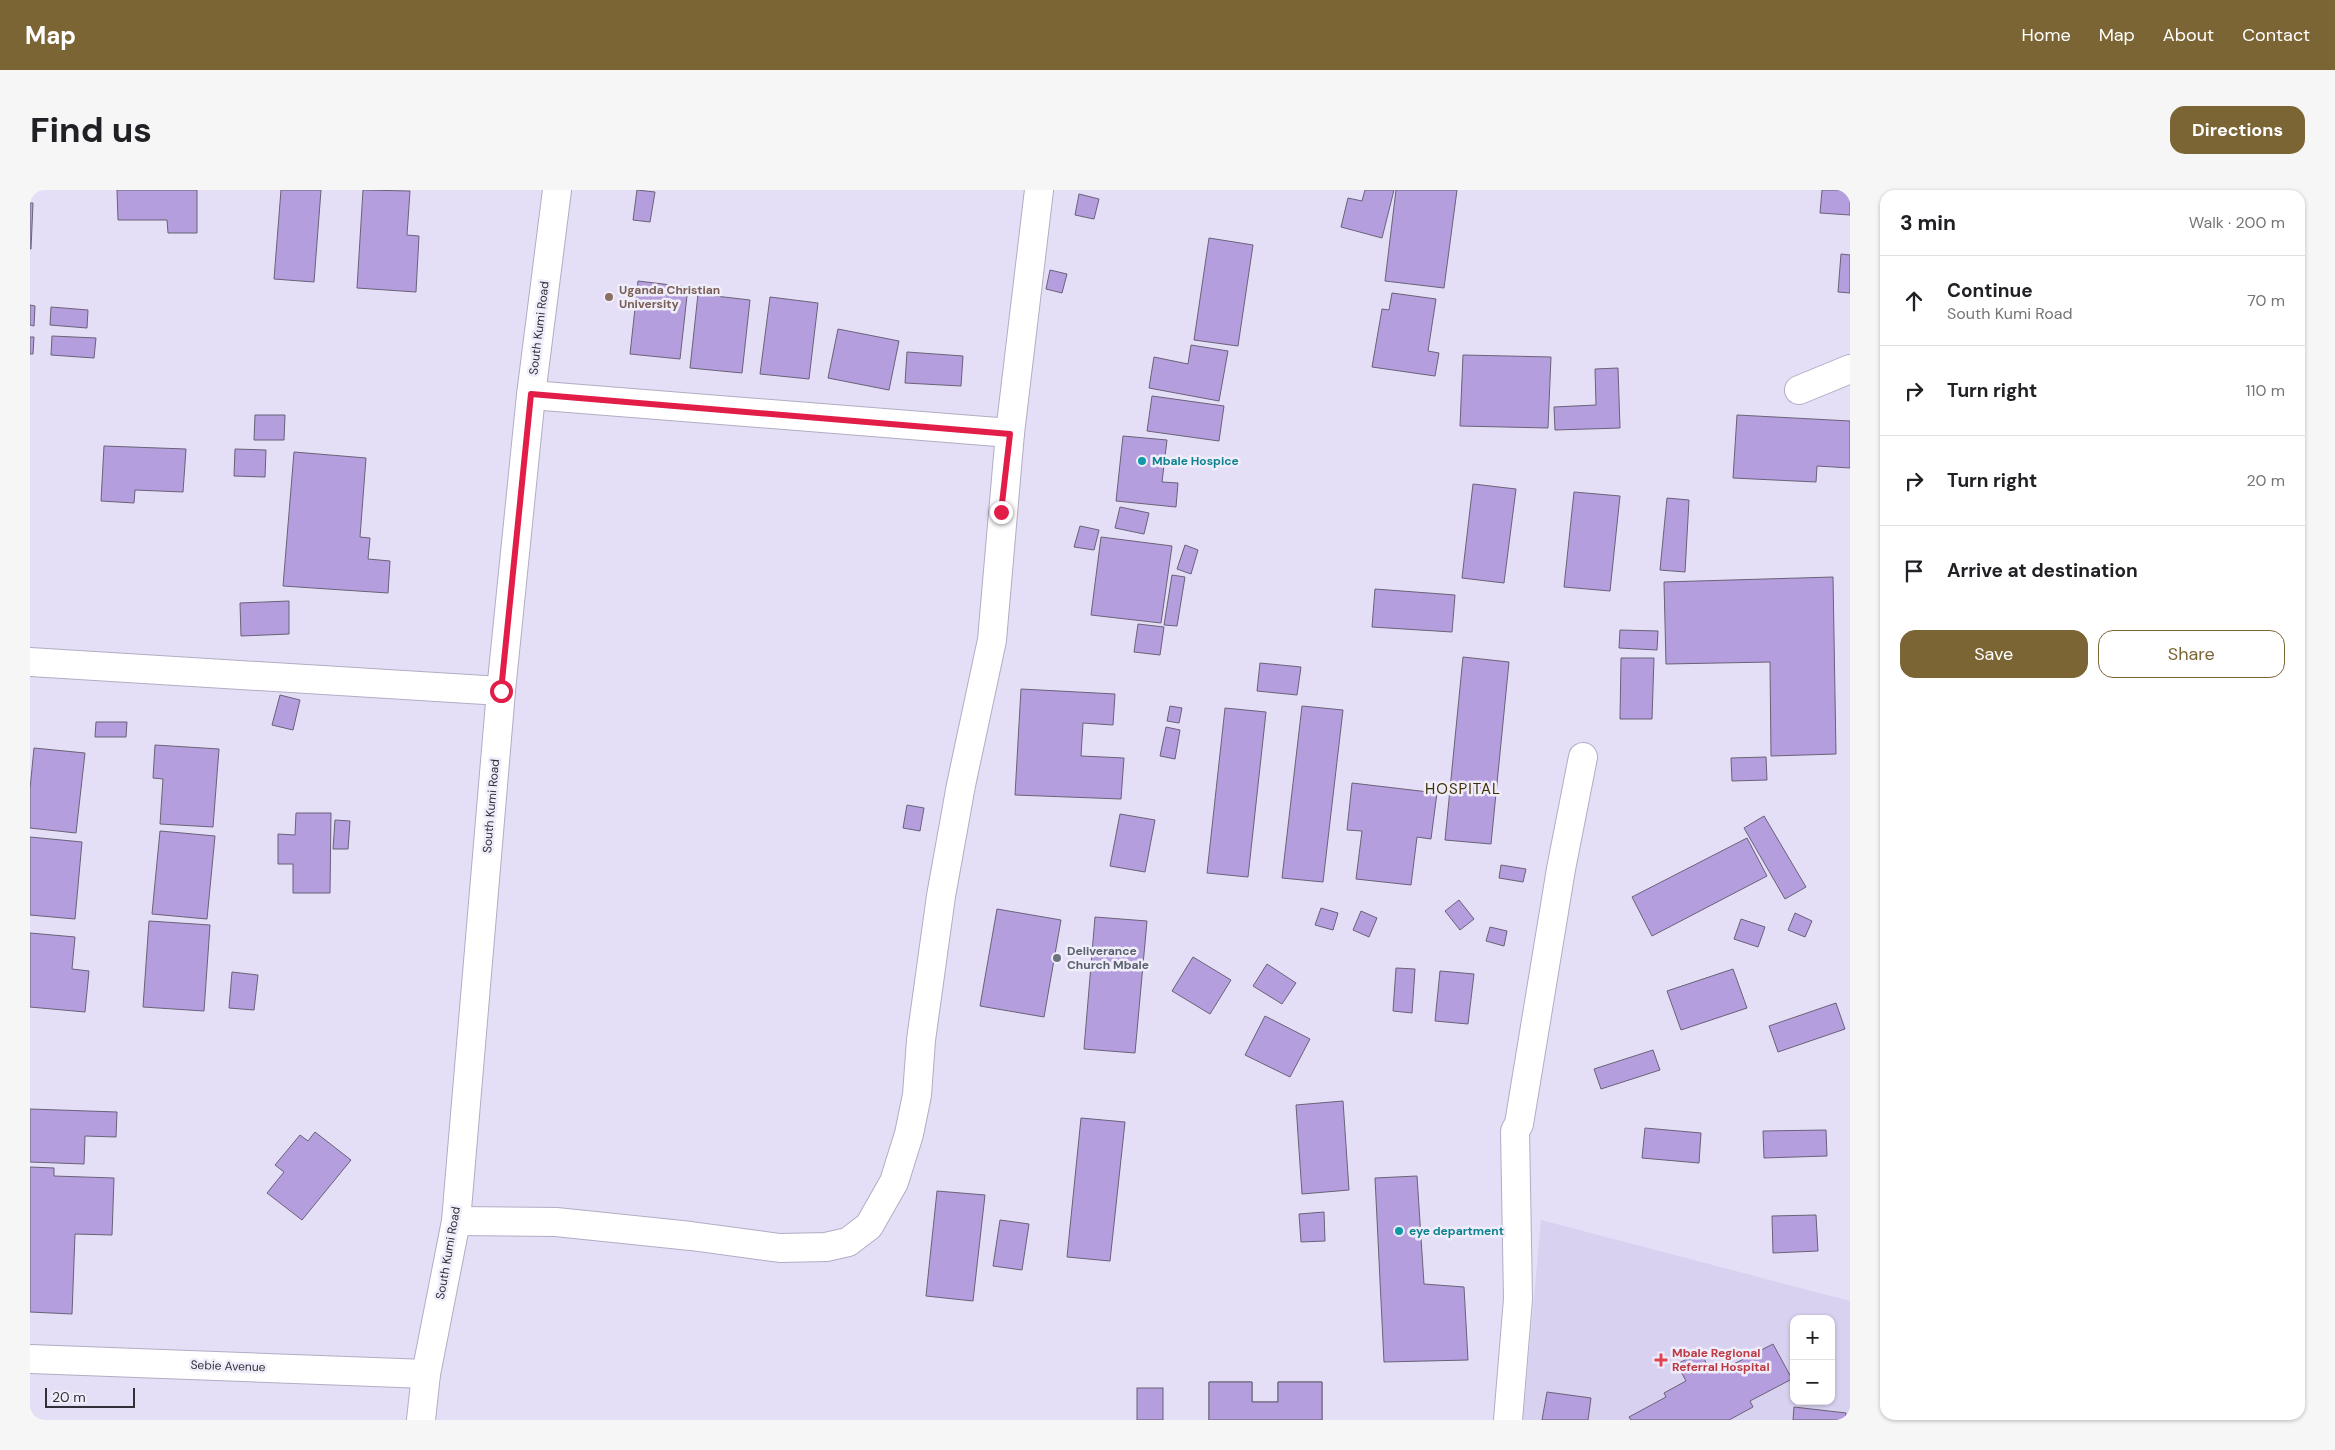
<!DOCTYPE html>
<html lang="en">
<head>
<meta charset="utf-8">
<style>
	:root { --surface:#fff; --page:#f6f6f6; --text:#202124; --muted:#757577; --line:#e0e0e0; --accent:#7c6535 }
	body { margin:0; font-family:"DM Sans",sans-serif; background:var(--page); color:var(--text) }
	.controls { position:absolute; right:15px; bottom:15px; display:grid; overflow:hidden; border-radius:10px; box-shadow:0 1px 4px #0004 }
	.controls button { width:45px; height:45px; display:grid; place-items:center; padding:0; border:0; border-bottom:1px solid var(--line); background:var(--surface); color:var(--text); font:25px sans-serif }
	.scale { position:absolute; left:15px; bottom:12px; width:90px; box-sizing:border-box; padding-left:5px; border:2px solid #312f38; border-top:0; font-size:14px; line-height:18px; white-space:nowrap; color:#312f38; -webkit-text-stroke:4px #f0edfb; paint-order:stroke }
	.stop { position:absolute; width:15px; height:15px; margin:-11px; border:4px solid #e11d48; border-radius:50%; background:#fff }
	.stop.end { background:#e11d48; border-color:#fff; box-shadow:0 1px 5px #0008 }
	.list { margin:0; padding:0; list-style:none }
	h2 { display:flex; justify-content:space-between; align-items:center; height:65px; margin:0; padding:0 20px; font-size:21px }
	h2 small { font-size:16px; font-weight:400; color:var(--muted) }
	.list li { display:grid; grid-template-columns:32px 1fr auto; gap:15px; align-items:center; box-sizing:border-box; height:90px; padding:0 20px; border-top:1px solid var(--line) }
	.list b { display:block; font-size:19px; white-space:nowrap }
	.list p { margin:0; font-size:16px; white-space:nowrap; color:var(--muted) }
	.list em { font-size:16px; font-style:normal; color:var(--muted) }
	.actions { display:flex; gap:10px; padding:15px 20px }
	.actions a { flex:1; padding:11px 0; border:1px solid var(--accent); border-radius:15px; text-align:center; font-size:18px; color:var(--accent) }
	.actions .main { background:var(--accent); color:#fff }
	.icon { flex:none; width:28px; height:28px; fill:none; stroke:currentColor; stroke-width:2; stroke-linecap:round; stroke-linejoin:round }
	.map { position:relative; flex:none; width:1820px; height:1230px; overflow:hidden; border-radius:15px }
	header { display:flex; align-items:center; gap:30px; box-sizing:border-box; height:70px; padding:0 25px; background:var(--accent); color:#fff }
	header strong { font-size:24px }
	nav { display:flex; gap:28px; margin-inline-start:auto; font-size:18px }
	.intro { display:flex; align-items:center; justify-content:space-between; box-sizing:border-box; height:120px; padding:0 30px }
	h1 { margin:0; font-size:35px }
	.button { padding:12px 22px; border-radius:15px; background:var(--accent); color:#fff; font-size:18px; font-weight:700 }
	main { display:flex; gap:30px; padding:0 30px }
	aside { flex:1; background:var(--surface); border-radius:15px; box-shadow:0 1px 4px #0004 }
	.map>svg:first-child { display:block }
	.built { fill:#d9d1f0; fill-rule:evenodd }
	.building { fill:#b59ede; stroke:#696277 }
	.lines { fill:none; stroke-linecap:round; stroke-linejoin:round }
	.minor-casing { stroke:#b3acc4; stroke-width:30 }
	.minor { stroke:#fff; stroke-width:28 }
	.route { stroke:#e11d48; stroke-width:6 }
	.education-dot { fill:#8d6e63; stroke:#f0edfb; stroke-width:2 }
	.culture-dot { fill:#0f9aa8; stroke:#f0edfb; stroke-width:2 }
	.worship-dot { fill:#6b7280; stroke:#f0edfb; stroke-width:2 }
	.health-dot { fill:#e0444e; stroke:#f0edfb; stroke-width:2 }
	.labels { text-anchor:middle; stroke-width:5; stroke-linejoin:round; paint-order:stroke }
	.education-label { font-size:12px; font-weight:bold; fill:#785e54; stroke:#f0edfb; text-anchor:start }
	.street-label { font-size:12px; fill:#312f38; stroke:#f0edfb }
	.culture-label { font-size:12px; font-weight:bold; fill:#0d838f; stroke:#f0edfb; text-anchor:start }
	.worship-label { font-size:12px; font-weight:bold; fill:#5b616d; stroke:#f0edfb; text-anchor:start }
	.health-label { font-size:12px; font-weight:bold; fill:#be3a42; stroke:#f0edfb; text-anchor:start }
	.quarter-label { font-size:15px; letter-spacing:1px; fill:#402f06; stroke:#f0edfb }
</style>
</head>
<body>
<header>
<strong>Map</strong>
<nav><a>Home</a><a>Map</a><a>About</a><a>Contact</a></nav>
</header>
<div class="intro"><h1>Find us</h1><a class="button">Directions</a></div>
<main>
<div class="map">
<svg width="1820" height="1230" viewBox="0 0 1820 1230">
	<rect width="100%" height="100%" fill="#e4def6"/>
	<!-- built -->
	<path class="built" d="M1511,1030L1820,1111V1230H1493ZM1764,1129H1801V1211H1764Z"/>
	<!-- building -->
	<g class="building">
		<polygon points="87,0 167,0 167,43 138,43 137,30 88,30"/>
		<polygon points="251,0 291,0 284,92 244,89"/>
		<polygon points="333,0 380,1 377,45 389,46 386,102 327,98"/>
		<polygon points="607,0 625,2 620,32 603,30"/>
		<polygon points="1335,0 1364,0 1352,48 1311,37 1318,8 1332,11"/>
		<polygon points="1366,0 1427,0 1414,98 1355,91"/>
		<polygon points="1792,0 1820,0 1820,25 1790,23"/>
		<polygon points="1049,4 1069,9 1064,29 1045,25"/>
		<polygon points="0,13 3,13 1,59 0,59"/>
		<polygon points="1179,48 1223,55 1208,156 1164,150"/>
		<polygon points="1811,64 1820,65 1820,103 1808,102"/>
		<polygon points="1020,80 1037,84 1032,103 1016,99"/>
		<polygon points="608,91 658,97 650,169 600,164"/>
		<polygon points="1362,103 1406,109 1398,161 1409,163 1405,186 1342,177 1352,119 1359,120"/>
		<polygon points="668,104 720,110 712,183 660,178"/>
		<polygon points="740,107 788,113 779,189 730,184"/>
		<polygon points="0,115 5,116 4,136 0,135"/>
		<polygon points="21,117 58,120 57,138 20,135"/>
		<polygon points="808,139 869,151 859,200 798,188"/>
		<polygon points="22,146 66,148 64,168 21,165"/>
		<polygon points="0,147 4,147 3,164 0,164"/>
		<polygon points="1161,155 1198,161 1189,211 1119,198 1124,167 1158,174"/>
		<polygon points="877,162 933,166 931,196 875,193"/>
		<polygon points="1433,165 1521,167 1518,238 1430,236"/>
		<polygon points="1588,178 1590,238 1525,240 1524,217 1566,215 1565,179"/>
		<polygon points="1122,206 1194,216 1189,251 1117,241"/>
		<polygon points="225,225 255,225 254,250 224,250"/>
		<polygon points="1707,225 1820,231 1820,278 1787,276 1786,292 1703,288"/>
		<polygon points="1093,246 1137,250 1132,292 1148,293 1146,317 1086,311"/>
		<polygon points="74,256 156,259 153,302 105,300 104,313 71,311"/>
		<polygon points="205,259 236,260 235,287 204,286"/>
		<polygon points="264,262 336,268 330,347 340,348 338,369 360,371 358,403 253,396"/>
		<polygon points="1443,294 1486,299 1474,393 1432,388"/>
		<polygon points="1544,302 1590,306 1580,401 1534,397"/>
		<polygon points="1637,308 1659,310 1655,382 1630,380"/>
		<polygon points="1090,317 1119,323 1114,344 1085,338"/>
		<polygon points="1050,336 1069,340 1064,360 1044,357"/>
		<polygon points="1071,347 1142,356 1131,433 1061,425"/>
		<polygon points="1155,355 1168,360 1161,384 1147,379"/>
		<polygon points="1142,385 1155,387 1147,436 1134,435"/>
		<polygon points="1803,387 1806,564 1741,566 1740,472 1636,474 1634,392"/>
		<polygon points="1345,399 1425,405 1422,442 1342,437"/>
		<polygon points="259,411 259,444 211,446 210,413"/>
		<polygon points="1108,434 1134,437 1130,465 1104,462"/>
		<polygon points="1590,440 1628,441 1627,460 1589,458"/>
		<polygon points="1433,467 1479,472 1461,654 1415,650"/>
		<polygon points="1591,468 1624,468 1622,529 1590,529"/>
		<polygon points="1230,473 1271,477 1267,505 1227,501"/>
		<polygon points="991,499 1085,504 1083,535 1053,533 1051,566 1094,568 1091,609 985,605"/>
		<polygon points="250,505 270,510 263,540 242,535"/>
		<polygon points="1140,516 1152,518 1149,533 1137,531"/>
		<polygon points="1272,516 1313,520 1293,692 1252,688"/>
		<polygon points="1195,518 1236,522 1218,687 1177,683"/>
		<polygon points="66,532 97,532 96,547 65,547"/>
		<polygon points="1136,537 1150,540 1145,569 1130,566"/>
		<polygon points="125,555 189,559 183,637 130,634 133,589 123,588"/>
		<polygon points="4,558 55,563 46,643 0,638 0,599"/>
		<polygon points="1736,567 1737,590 1702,591 1701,568"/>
		<polygon points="1322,593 1407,603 1401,649 1387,647 1381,695 1326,689 1332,641 1317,640"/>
		<polygon points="877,615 894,618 890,641 873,638"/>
		<polygon points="266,623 301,623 300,703 263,703 263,674 248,674 248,644 265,645"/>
		<polygon points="1090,624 1125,630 1115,682 1080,676"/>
		<polygon points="1734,626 1776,697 1755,709 1714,638"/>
		<polygon points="305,630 320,631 318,659 303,659"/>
		<polygon points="130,641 185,646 177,729 122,724"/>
		<polygon points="0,647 52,652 45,729 0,725"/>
		<polygon points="1717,648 1737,686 1622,746 1602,707"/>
		<polygon points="1471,675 1496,679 1493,692 1469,688"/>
		<polygon points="1429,710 1444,729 1430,740 1415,721"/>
		<polygon points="1291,718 1308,723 1303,740 1285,735"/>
		<polygon points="967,719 1031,730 1014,827 950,816"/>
		<polygon points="1331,721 1347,728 1339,747 1323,740"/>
		<polygon points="1765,723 1782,731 1775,747 1758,740"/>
		<polygon points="1065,727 1117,731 1105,863 1054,859"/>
		<polygon points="1711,729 1735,737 1728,757 1704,749"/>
		<polygon points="119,731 180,735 174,821 113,817"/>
		<polygon points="1460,737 1477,741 1474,756 1456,751"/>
		<polygon points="0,743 45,747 42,779 59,781 55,822 0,817"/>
		<polygon points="1163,767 1201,790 1180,824 1142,801"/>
		<polygon points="1237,774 1266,793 1252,814 1223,796"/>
		<polygon points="1366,778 1385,779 1382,823 1363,821"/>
		<polygon points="1703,779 1717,818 1651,840 1637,801"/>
		<polygon points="1410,781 1444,784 1438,834 1405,831"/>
		<polygon points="202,782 228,785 224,820 199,818"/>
		<polygon points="1806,813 1815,839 1748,862 1739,836"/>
		<polygon points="1235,826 1280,849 1260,887 1215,865"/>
		<polygon points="1623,860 1630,880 1571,899 1564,879"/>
		<polygon points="1313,911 1319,1000 1272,1004 1266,915"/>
		<polygon points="0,919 87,922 86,947 55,946 54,974 0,972"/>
		<polygon points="1051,928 1095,932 1080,1071 1037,1067"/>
		<polygon points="1615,938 1671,943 1669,973 1612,968"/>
		<polygon points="1796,940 1797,966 1734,968 1733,941"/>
		<polygon points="285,942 321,970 272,1030 237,1003 254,982 245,975 270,945 278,951"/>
		<polygon points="0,977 24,978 24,986 84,988 82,1045 45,1044 42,1124 0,1122"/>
		<polygon points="1387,986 1394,1094 1434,1097 1438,1170 1354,1172 1345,988"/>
		<polygon points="907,1001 955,1005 943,1111 896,1106"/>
		<polygon points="1294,1022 1295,1051 1271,1052 1269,1024"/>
		<polygon points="1786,1025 1788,1061 1743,1063 1742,1026"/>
		<polygon points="970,1030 999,1034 992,1080 963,1076"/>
		<polygon points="1743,1154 1762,1189 1720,1211 1723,1217 1699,1230 1601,1230 1599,1227 1636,1207 1634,1203 1656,1191 1647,1174 1671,1162 1679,1179 1693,1172 1696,1178"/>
		<polygon points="1179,1192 1222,1192 1222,1212 1248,1212 1248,1192 1292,1192 1292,1230 1179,1230"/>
		<polygon points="1179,1192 1222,1192 1222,1212 1248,1212 1248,1192 1292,1192 1292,1230 1179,1230"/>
		<rect x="1107" y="1198" width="26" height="32"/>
		<polygon points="1517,1202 1561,1208 1558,1230 1512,1230"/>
		<polygon points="1764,1217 1816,1223 1815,1230 1763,1230"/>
	</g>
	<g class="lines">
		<!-- minor casing -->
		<g class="minor-casing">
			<g id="minor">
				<polyline points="1769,200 1820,179"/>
				<polyline points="501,205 980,243 1009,0"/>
				<polyline points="0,472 471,501"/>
				<polyline points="426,1031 526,1032 661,1046 750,1058 796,1057 818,1052 839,1036 864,992 879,944 887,905 891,850 911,706 931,595 962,450 980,243"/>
				<polyline points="0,1169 396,1184"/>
				<polyline points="391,1230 396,1184 426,1031 471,501 501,205 527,0"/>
				<polyline points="1478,1230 1488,1109 1485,941 1489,934 1531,679 1553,567"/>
			</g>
		</g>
		<!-- minor -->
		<use href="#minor" class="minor"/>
	</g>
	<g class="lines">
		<!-- route -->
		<polyline class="route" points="471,501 501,204 980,244 971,322"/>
	</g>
	<!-- markers -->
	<circle class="education-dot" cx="579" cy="107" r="5"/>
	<g class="culture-dot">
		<circle cx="1112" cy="271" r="5"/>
		<circle cx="1369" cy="1041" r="5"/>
	</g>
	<circle class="worship-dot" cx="1027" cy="768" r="5"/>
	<path class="health-dot" d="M1628.5 1162.5h5v5h5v5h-5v5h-5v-5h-5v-5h5z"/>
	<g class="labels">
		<!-- education labels -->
		<g class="education-label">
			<text x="589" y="104">Uganda Christian<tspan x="589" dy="14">University</tspan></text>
		</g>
		<!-- street labels -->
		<g class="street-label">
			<text transform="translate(509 138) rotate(-83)" y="4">South Kumi Road</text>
			<text transform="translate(461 616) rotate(-85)" y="4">South Kumi Road</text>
			<text transform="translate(418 1063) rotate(-80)" y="4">South Kumi Road</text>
			<text transform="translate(198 1176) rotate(2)" y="4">Sebie Avenue</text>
		</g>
		<!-- culture labels -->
		<g class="culture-label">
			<text x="1122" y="275">Mbale Hospice</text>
			<text x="1379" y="1045">eye department</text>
		</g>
		<!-- worship labels -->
		<g class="worship-label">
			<text x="1037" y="765">Deliverance<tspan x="1037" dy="14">Church Mbale</tspan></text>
		</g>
		<!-- health labels -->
		<g class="health-label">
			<text x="1642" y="1167">Mbale Regional<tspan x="1642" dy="14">Referral Hospital</tspan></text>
		</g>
		<!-- quarter labels -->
		<g class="quarter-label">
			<text x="1433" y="604">HOSPITAL</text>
		</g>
	</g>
</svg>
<div class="controls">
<button>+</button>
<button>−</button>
</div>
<div class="scale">20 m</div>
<div class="stop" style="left:471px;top:501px"></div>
<div class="stop end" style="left:971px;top:322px"></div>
</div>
<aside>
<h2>3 min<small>Walk · 200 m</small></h2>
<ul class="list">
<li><svg class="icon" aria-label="ahead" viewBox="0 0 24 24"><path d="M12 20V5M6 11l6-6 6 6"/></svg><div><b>Continue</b><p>South Kumi Road</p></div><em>70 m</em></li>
<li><svg class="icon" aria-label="right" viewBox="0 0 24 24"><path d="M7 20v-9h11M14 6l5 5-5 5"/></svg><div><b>Turn right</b></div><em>110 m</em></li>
<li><svg class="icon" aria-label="right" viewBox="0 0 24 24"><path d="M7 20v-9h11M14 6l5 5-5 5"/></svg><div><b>Turn right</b></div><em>20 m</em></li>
<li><svg class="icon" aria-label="arrive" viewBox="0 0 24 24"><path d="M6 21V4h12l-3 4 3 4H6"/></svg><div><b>Arrive at destination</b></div></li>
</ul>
<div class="actions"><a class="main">Save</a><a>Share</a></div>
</aside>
</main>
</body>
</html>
